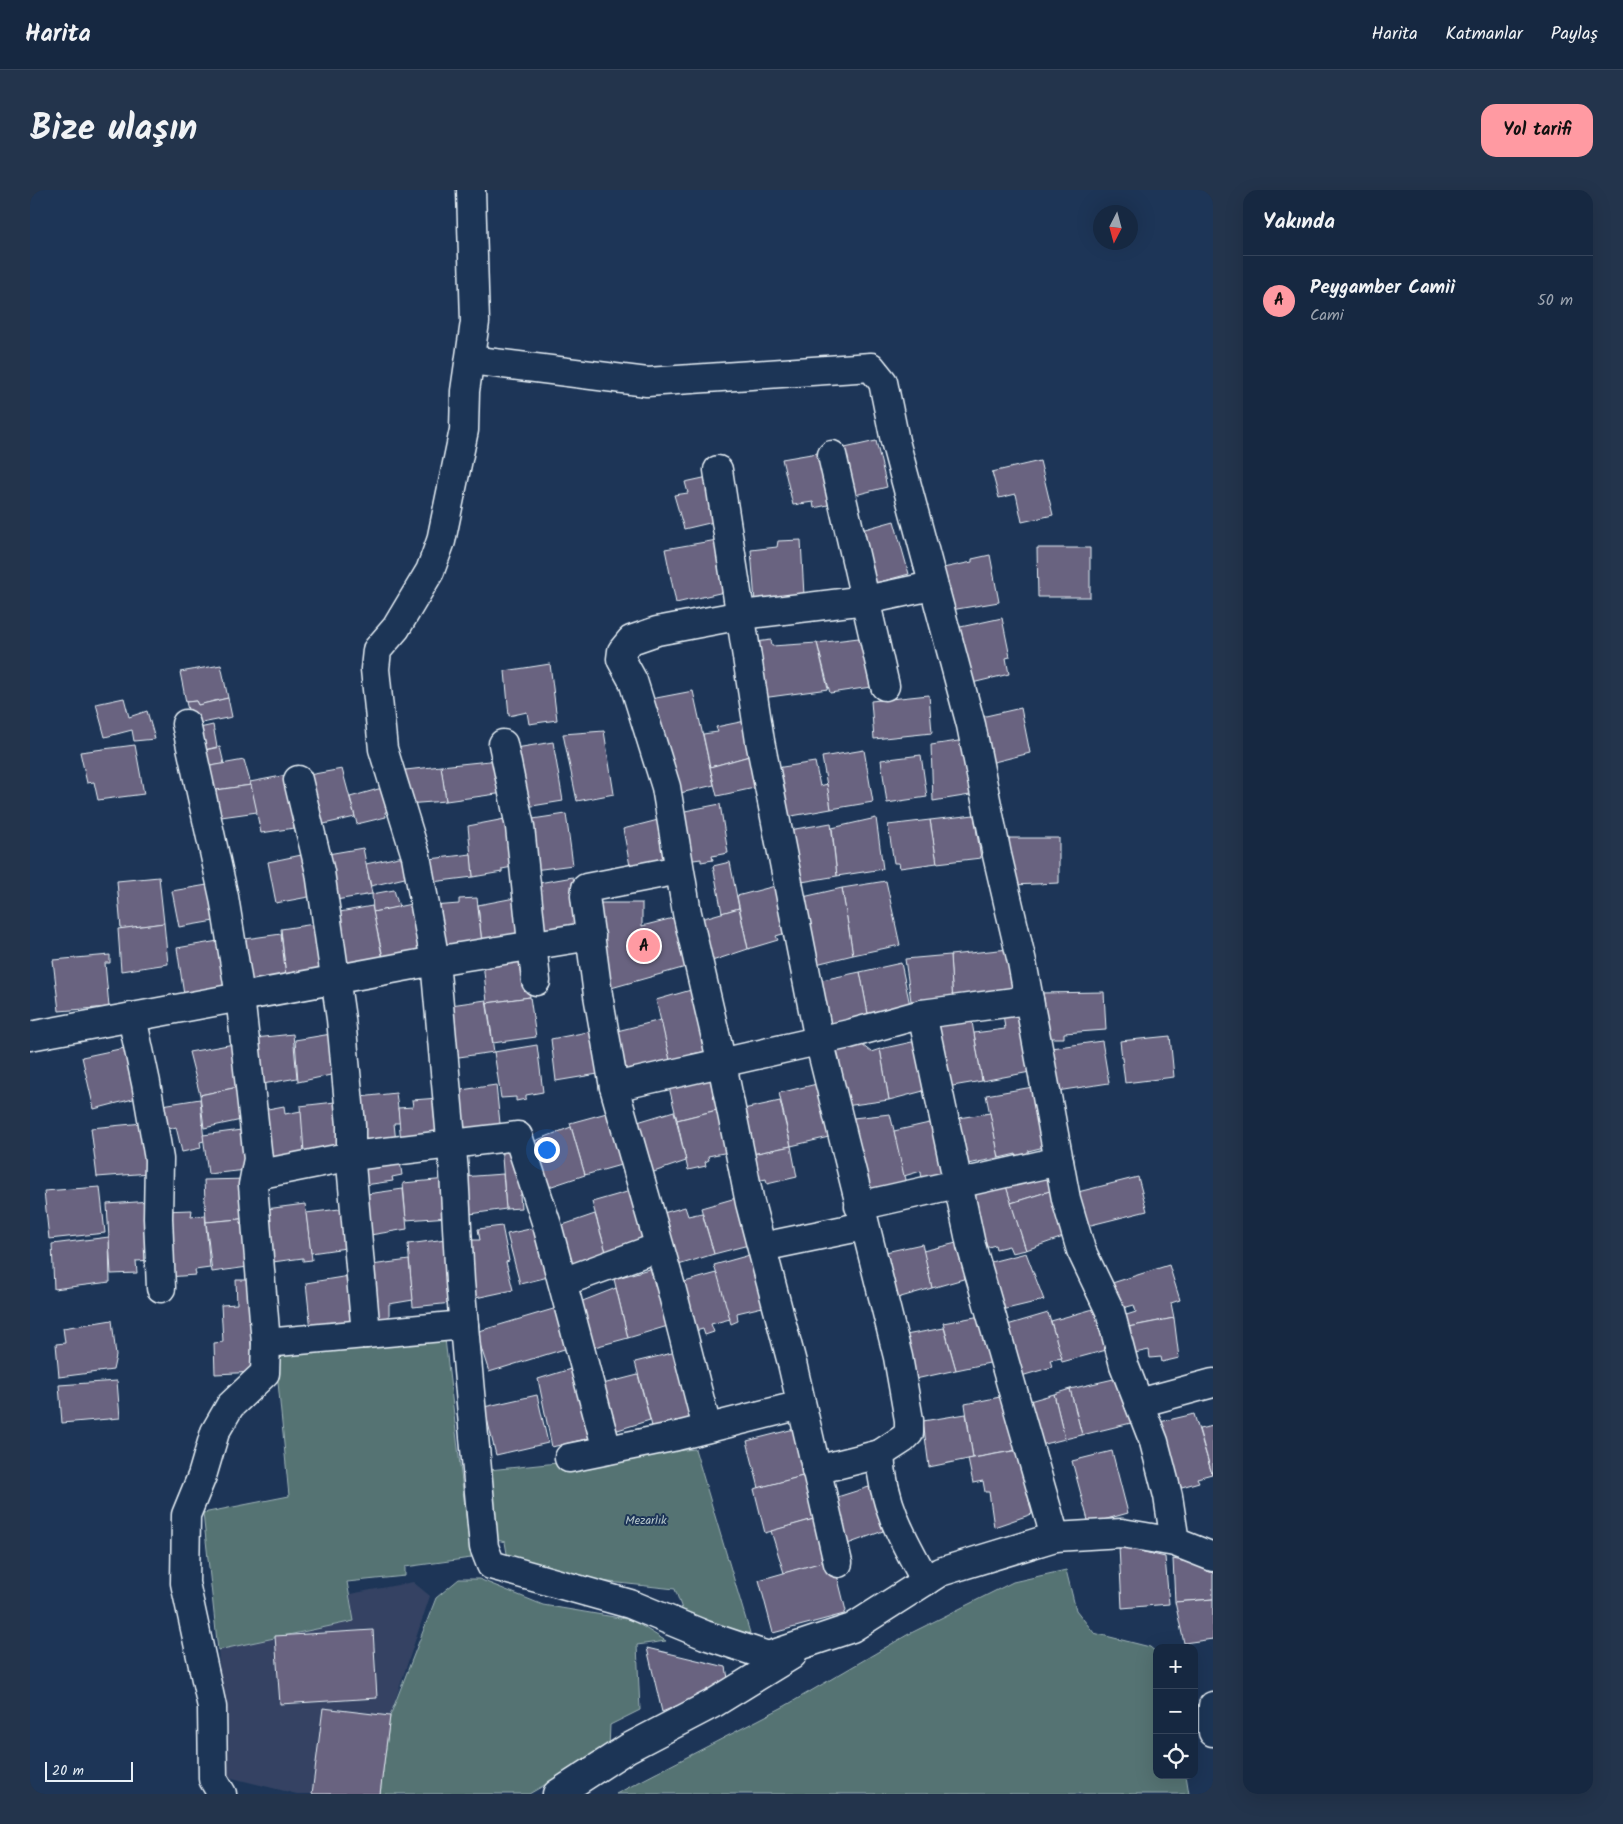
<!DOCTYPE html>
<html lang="tr">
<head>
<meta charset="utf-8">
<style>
	:root { --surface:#162841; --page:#23344c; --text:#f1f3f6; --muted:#9ea6b1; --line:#35445a; --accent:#ff9aa2 }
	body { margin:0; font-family:Kalam,sans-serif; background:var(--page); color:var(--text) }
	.controls { position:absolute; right:15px; bottom:15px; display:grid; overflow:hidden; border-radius:10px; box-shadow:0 5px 20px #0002 }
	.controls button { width:45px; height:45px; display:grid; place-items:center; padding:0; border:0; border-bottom:1px solid var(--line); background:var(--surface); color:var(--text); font:25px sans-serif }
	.compass { position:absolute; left:1063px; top:15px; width:45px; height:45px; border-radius:50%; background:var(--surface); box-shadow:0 5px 20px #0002; rotate:186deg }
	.scale { position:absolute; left:15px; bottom:12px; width:88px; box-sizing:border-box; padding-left:5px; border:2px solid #e8f1f8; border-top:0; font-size:14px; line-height:18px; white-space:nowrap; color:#e8f1f8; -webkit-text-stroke:4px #1d3557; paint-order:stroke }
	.you { position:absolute; left:516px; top:959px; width:18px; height:18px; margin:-12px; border:4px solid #fff; border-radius:50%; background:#1a73e8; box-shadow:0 0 0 8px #1a73e833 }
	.badge { display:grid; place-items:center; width:32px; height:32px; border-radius:50%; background:var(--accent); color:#111; font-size:16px; font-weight:700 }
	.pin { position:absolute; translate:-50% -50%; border:2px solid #fff; box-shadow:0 1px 5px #0006 }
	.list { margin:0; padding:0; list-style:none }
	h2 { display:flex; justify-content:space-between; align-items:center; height:65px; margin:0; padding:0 20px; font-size:21px }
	h2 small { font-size:16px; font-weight:400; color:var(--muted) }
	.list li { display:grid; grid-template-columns:32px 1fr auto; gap:15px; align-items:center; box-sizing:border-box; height:90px; padding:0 20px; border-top:1px solid var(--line) }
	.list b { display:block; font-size:19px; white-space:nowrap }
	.list p { margin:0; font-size:16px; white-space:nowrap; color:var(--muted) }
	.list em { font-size:16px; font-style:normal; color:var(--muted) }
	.icon { flex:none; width:28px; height:28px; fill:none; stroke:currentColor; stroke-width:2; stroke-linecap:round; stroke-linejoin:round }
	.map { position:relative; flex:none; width:1183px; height:1604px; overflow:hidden; border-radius:15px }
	header { display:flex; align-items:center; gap:30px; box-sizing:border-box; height:70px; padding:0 25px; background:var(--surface); border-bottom:1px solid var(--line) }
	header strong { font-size:24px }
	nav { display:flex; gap:28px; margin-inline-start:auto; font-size:18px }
	.intro { display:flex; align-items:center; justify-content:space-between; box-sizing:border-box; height:120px; padding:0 30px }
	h1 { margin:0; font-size:35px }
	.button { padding:12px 22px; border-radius:15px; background:var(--accent); color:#111; font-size:18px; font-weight:700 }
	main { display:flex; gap:30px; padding:0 30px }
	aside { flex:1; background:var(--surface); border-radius:15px; box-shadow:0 5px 20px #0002 }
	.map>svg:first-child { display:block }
	.built { fill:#344363 }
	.green { fill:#547373; stroke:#9eb2b6 }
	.building { fill:#696480; stroke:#e8f1f8 }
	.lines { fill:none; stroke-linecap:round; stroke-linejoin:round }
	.minor-casing { stroke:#e8f1f8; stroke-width:31 }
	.minor { stroke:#1d3557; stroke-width:28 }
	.labels { text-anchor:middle; stroke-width:4; stroke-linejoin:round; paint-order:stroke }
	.park-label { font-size:12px; fill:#b4c5c9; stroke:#1d3557 }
</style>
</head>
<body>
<header>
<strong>Harita</strong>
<nav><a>Harita</a><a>Katmanlar</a><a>Paylaş</a></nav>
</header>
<div class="intro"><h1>Bize ulaşın</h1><a class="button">Yol tarifi</a></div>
<main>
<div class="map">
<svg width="1183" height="1604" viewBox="0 0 1183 1604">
	<rect width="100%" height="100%" fill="#1d3557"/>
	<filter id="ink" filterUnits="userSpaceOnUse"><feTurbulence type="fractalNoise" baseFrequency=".02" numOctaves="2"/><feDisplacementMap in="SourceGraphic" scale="10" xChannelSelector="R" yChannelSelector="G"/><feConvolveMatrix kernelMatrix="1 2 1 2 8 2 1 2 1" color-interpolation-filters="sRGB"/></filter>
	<g filter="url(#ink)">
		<!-- built -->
		<polygon class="built" points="383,1392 400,1406 360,1526 350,1604 267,1604 198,1587 188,1460 324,1431 320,1404"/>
		<!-- green -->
		<g class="green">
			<polygon points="415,1149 441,1368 375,1377 375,1386 317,1392 324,1431 188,1460 173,1323 259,1306 245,1161"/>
			<polygon points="665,1259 720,1443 704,1444 653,1422 645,1399 532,1387 479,1375 475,1352 467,1350 459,1280"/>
			<polygon points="1036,1380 1046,1420 1064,1443 1120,1457 1127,1463 1127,1585 1156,1585 1159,1604 586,1604 755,1516 877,1445 983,1392"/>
			<polygon points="429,1389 449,1389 513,1415 602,1430 636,1451 607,1455 610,1520 580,1535 579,1558 499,1604 350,1604 360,1526 406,1408"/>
		</g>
		<!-- building -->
		<g class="building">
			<polygon points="846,251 857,297 817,307 806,260"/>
			<polygon points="793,262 807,313 784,318 783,312 763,315 752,269"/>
			<polygon points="1010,271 1023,325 992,332 986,304 969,308 962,282"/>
			<polygon points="678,287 688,331 654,339 644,305 658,303 655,292"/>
			<polygon points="864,331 879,384 839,395 824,342"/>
			<polygon points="687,350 694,402 646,413 635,359"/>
			<polygon points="771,350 774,406 725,412 721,360 747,357 748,351"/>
			<polygon points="1007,358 1060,358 1060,407 1008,407"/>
			<polygon points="960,365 969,412 921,420 913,378 942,372 942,369"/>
			<polygon points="972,428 980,467 976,468 979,484 938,494 926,438"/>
			<polygon points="837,447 848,496 800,503 787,453"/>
			<polygon points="741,450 742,456 787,453 798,499 732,508 726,452"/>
			<polygon points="520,474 527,530 499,534 497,522 479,526 475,481"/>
			<polygon points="191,475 198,508 168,515 166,511 156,512 150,482"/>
			<polygon points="663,501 684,595 642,605 621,509"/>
			<polygon points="899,505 902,543 844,549 841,511"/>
			<polygon points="94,508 99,527 117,521 125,549 104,551 102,540 75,547 66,514"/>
			<polygon points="198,508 202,527 162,535 156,512 166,511 168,515"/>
			<polygon points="991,518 1000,563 956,574 947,528"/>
			<polygon points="715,531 723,565 680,577 673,544 688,542 686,537"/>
			<polygon points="183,535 187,557 170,561 165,539"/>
			<polygon points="574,541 584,604 547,611 533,544"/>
			<polygon points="935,550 940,605 903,611 901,555"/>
			<polygon points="523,552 533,611 496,617 486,558"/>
			<polygon points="105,555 114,604 68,610 64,592 57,593 50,562"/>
			<polygon points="190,557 194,574 175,577 170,561"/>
			<polygon points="834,560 843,612 801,619 792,567"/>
			<polygon points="723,565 729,597 687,606 680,577"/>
			<polygon points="891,565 897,607 857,613 851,570"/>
			<polygon points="214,570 221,595 179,601 175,577"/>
			<polygon points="469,570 474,603 416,611 411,576"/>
			<polygon points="785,572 790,596 797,594 801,619 756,627 746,578"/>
			<polygon points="411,576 416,611 376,614 367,581"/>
			<polygon points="312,579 325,627 285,636 273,586"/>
			<polygon points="262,584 271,637 231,643 220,592"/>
			<polygon points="221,595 227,622 184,628 179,601"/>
			<polygon points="359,596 367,619 355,622 356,627 327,634 320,607"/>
			<polygon points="690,614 698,663 682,666 683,670 671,672 671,669 656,671 645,623"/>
			<polygon points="536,624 543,675 504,680 496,630"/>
			<polygon points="944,625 951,668 907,673 900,630"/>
			<polygon points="480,628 487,676 472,679 472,682 443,687 438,636"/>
			<polygon points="846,628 853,679 807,686 802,638"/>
			<polygon points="632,629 636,674 601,681 593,639"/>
			<polygon points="900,630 907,673 870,678 869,673 864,673 858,635"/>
			<polygon points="801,633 807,686 766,693 759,640"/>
			<polygon points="979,648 1029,648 1029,693 983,695 979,675"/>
			<polygon points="333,658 342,704 300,711 292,665"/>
			<polygon points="281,663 289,705 246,713 238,672"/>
			<polygon points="441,664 443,687 402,692 400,669"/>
			<polygon points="378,665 383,686 341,696 336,674"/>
			<polygon points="700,672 709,718 692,723 683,676"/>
			<polygon points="129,687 134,733 91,739 87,691"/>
			<polygon points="543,687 551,735 511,742 503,694"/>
			<polygon points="856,691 870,755 823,765 812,698"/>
			<polygon points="183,694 190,730 149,737 142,701"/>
			<polygon points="749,695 759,742 746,746 748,750 718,759 707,706"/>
			<polygon points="812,698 823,765 782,775 769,708"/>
			<polygon points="364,700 369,717 343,722 342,704"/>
			<polygon points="490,707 495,746 452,754 448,715"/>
			<polygon points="447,708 452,754 428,758 426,753 409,756 403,716 429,714 429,709"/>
			<polygon points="386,713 394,760 353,767 343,722"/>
			<polygon points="568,713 612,713 612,736 651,726 663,775 574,800"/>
			<polygon points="342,716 353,770 310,778 299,724"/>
			<polygon points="709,718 718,759 679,772 667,730"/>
			<polygon points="134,733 138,774 91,781 88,739"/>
			<polygon points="291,733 299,778 256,787 251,739"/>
			<polygon points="251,744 256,787 214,793 208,750"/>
			<polygon points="194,750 200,798 154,805 147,758"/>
			<polygon points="979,759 985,808 923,814 920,765"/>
			<polygon points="80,765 80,773 75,773 79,817 29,821 23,770"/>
			<polygon points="496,765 500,807 457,813 453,771"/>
			<polygon points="920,765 923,814 897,816 897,809 881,811 875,769"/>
			<polygon points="871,773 881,820 839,829 830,782"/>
			<polygon points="830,782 839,829 798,834 787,791"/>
			<polygon points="668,798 683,860 661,864 662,871 641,875 626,810"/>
			<polygon points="1074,802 1076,840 1034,843 1034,848 1015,848 1010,803"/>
			<polygon points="500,807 506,847 463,853 457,813"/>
			<polygon points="456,810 464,862 422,868 414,816"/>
			<polygon points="989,819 1000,882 952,891 944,843 975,839 973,823"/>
			<polygon points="941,826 952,891 911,898 899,833"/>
			<polygon points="631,830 641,875 598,886 587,841"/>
			<polygon points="563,841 568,884 526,891 521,849"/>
			<polygon points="307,843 310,883 268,892 265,850"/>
			<polygon points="263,844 267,888 227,895 225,848"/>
			<polygon points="1140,846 1144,887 1095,893 1090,851"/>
			<polygon points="891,850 901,899 859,910 850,859"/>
			<polygon points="1072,851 1079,893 1027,901 1021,858"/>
			<polygon points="204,854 213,896 170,905 159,862"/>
			<polygon points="507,855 513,902 496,905 496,909 486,911 486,907 471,908 464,862"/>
			<polygon points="832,855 841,862 850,859 859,910 815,916 804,858"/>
			<polygon points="99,857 111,907 64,919 52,867"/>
			<polygon points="679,885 687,920 647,930 639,897"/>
			<polygon points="791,893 803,946 761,956 749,903"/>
			<polygon points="466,895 471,943 429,947 424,901"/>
			<polygon points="213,896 216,929 174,938 170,905"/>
			<polygon points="1003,897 1014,957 998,961 999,966 986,969 986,964 969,968 956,905"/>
			<polygon points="366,903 370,933 364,933 366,953 327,957 321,908"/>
			<polygon points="409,908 412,948 371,952 368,918 383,917 382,910"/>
			<polygon points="170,909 174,951 170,952 171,958 152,962 146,937 130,942 126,916"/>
			<polygon points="314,911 318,955 274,968 270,916"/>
			<polygon points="750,911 761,956 718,965 709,920"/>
			<polygon points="254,916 255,924 271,921 274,962 265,963 266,968 231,973 227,921"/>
			<polygon points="687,920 699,962 678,966 679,970 675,972 676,976 658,980 647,930"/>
			<polygon points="584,921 598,973 555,985 540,933"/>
			<polygon points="644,921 656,971 615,985 601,934"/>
			<polygon points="960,923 969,968 927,976 916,930"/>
			<polygon points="860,924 877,994 835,1003 814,929"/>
			<polygon points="908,931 920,986 892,992 891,981 874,986 864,941"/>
			<polygon points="113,933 120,983 67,987 61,938"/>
			<polygon points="541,937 555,985 513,999 497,954"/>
			<polygon points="219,939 217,980 178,984 173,945"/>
			<polygon points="485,952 500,1002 490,1005 491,1018 476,1019 471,954"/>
			<polygon points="761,956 767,987 737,994 736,989 723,992 718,965"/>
			<polygon points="369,965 372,985 362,987 363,991 328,996 326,973"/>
			<polygon points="473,984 476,1019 433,1025 432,987"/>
			<polygon points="1017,984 1020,1001 981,1013 975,993"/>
			<polygon points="1108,987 1117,1021 1053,1037 1044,1003"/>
			<polygon points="218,989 221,1028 176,1032 174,990"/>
			<polygon points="417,989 419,1027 376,1030 373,993"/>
			<polygon points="975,993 996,1060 982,1063 979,1056 966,1059 965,1055 949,1060 935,1001"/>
			<polygon points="70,997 75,1043 19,1049 14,1001"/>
			<polygon points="373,999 377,1039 334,1046 330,1005"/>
			<polygon points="604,1000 619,1055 578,1069 562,1012"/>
			<polygon points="1020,1001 1036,1046 996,1060 981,1013"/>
			<polygon points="713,1006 726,1053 684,1064 671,1018"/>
			<polygon points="121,1011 123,1070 106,1071 107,1083 81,1084 77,1014"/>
			<polygon points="275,1014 282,1070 273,1071 273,1068 235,1073 228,1020"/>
			<polygon points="655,1017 658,1026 672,1023 684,1064 642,1077 626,1025"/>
			<polygon points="318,1018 323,1057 281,1063 276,1023"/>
			<polygon points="162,1020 161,1027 175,1025 180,1078 165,1080 166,1085 137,1087 131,1021"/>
			<polygon points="565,1024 578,1069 538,1084 524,1038"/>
			<polygon points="221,1028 225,1076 182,1082 176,1032"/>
			<polygon points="472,1036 479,1071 476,1072 483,1100 441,1109 433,1050 450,1050 448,1039"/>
			<polygon points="509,1037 522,1086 490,1094 477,1044"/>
			<polygon points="79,1047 80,1092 24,1099 22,1054"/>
			<polygon points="416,1049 422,1113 383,1117 378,1054"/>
			<polygon points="935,1051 944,1086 902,1098 893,1061"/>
			<polygon points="892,1054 902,1098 864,1109 851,1063"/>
			<polygon points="727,1063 741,1115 707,1123 708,1131 701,1134 684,1075"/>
			<polygon points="996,1063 1014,1110 968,1121 953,1074"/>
			<polygon points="379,1070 383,1110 359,1114 359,1132 340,1135 334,1076"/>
			<polygon points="1139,1075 1150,1110 1141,1113 1144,1128 1093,1138 1090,1127 1106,1122 1104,1115 1086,1120 1076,1095"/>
			<polygon points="626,1077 641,1135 598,1148 584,1089"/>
			<polygon points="687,1083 700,1129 681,1134 684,1142 675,1145 673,1139 658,1143 644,1095"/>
			<polygon points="325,1085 330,1133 281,1140 276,1093"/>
			<polygon points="206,1090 223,1090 227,1182 185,1184 184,1153 193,1152 191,1115 207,1114"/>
			<polygon points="586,1098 598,1148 557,1159 545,1114"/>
			<polygon points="530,1117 541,1157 459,1182 446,1142"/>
			<polygon points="1067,1118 1080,1159 1032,1172 1021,1131"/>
			<polygon points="1018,1123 1032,1168 1020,1170 1022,1177 988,1187 974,1136"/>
			<polygon points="956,1125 969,1171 926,1180 913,1133"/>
			<polygon points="1144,1128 1149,1168 1132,1172 1131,1167 1120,1168 1119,1160 1100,1164 1093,1138"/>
			<polygon points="82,1130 86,1166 83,1180 29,1187 26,1154 35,1153 33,1138"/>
			<polygon points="914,1138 926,1180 881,1190 870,1146"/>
			<polygon points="650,1161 667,1226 623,1240 605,1172"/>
			<polygon points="547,1177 564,1247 522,1257 508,1189"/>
			<polygon points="608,1185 620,1230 578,1243 565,1196"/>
			<polygon points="1088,1188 1101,1233 1052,1245 1040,1199"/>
			<polygon points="87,1191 90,1228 32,1233 29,1195"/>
			<polygon points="1040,1199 1052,1245 1035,1249 1024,1204"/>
			<polygon points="1024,1204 1035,1249 1007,1256 996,1212"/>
			<polygon points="507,1205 518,1253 466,1265 454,1217"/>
			<polygon points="980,1205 988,1260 943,1268 935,1214"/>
			<polygon points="936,1224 943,1268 899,1277 893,1231"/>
			<polygon points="1164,1224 1182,1284 1167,1288 1169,1292 1145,1299 1130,1232"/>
			<polygon points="1183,1236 1183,1283 1182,1284 1169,1239"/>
			<polygon points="768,1238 780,1284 729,1298 717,1251"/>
			<polygon points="988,1260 1002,1324 964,1337 959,1302 955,1302 953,1291 943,1293 938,1269"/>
			<polygon points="1082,1261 1098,1323 1059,1334 1042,1271"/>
			<polygon points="780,1284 791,1327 735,1343 724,1299"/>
			<polygon points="839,1297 853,1341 815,1355 801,1309"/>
			<polygon points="791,1327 794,1372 754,1383 741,1341"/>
			<polygon points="1089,1356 1135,1367 1139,1414 1092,1418"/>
			<polygon points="803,1369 816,1421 814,1424 743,1443 729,1390"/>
			<polygon points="1143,1369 1176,1376 1177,1381 1183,1383 1183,1409 1145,1412"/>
			<polygon points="1183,1409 1183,1449 1154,1453 1145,1412"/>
			<polygon points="343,1440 347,1508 250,1514 245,1446"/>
			<polygon points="617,1458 696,1477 699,1494 632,1522"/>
			<polygon points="293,1518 360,1526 350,1604 282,1604"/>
		</g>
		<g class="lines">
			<!-- minor casing -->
			<g class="minor-casing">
				<g id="minor">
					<polyline points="441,0 445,132 435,201 434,240 411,351 400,381 366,438 347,460 345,479 353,559 386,666 405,771 424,982 430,1092 454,1357 461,1375 600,1414 675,1445 738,1466 822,1438 910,1382 1025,1347 1092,1343 1145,1352 1183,1367"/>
					<polyline points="440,170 617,192 841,177 853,192 865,251 941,535 967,665 992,772 1036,1009 1051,1060 1080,1121 1094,1175 1124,1252 1138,1306 1145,1352"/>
					<polyline points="802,265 855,496"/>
					<path d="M688,280L730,551L789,850L868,1167L879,1230V1243L873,1249L850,1264C852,1313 873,1350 896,1391"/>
					<polyline points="156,534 194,707 210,806 228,969 223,995 236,1153 235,1183 200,1216 185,1242 172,1286 156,1325 155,1393 182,1517 183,1589 192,1604"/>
					<polyline points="473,554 490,637 506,791"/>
					<polyline points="268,590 290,682 311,829 321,935 321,974 336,1144"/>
					<polyline points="649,680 556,698 555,706 568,805 584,897 641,1097 677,1238"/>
					<polyline points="892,824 941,1055 1025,1347"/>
					<polyline points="102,827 116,893 129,969 128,1028 131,1098"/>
					<polyline points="0,846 405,771 561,746"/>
					<polyline points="584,897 819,844 892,824 999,810"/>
					<polyline points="226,985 322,966 488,946 517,1035 577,1260"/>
					<polyline points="829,1016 1029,971"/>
					<polyline points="732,1057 834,1036"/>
					<polyline points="533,1092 629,1057"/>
					<polyline points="236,1153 434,1135"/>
					<polyline points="1109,1213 1183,1193"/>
					<polyline points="539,1268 647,1246 771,1215"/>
					<polyline points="786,1280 850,1264"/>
					<polyline points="808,1373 762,1173 720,1013 692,874 657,723 636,597 603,491 591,469 592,461 601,450 627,441 712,425 836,410 902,396"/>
					<polyline points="1183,1516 1183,1542"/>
					<polyline points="527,1604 598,1558 684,1513 762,1465"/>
				</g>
			</g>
			<!-- minor -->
			<use href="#minor" class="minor"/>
		</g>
	</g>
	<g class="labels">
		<!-- park labels -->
		<g class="park-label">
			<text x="616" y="1334">Mezarlık</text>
		</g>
	</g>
</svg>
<div class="controls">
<button>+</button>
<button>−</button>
<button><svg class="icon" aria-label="locate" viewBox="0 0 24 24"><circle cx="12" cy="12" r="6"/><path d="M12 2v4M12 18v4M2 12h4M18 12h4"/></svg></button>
</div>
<svg class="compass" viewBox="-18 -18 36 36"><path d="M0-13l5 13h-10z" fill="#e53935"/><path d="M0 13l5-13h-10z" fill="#9ea6b1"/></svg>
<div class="scale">20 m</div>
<div class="you"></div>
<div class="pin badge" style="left:614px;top:756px">A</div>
</div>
<aside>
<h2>Yakında<small></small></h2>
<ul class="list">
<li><span class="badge">A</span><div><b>Peygamber Camii</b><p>Cami</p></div><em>50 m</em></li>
</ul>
</aside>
</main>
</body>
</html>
